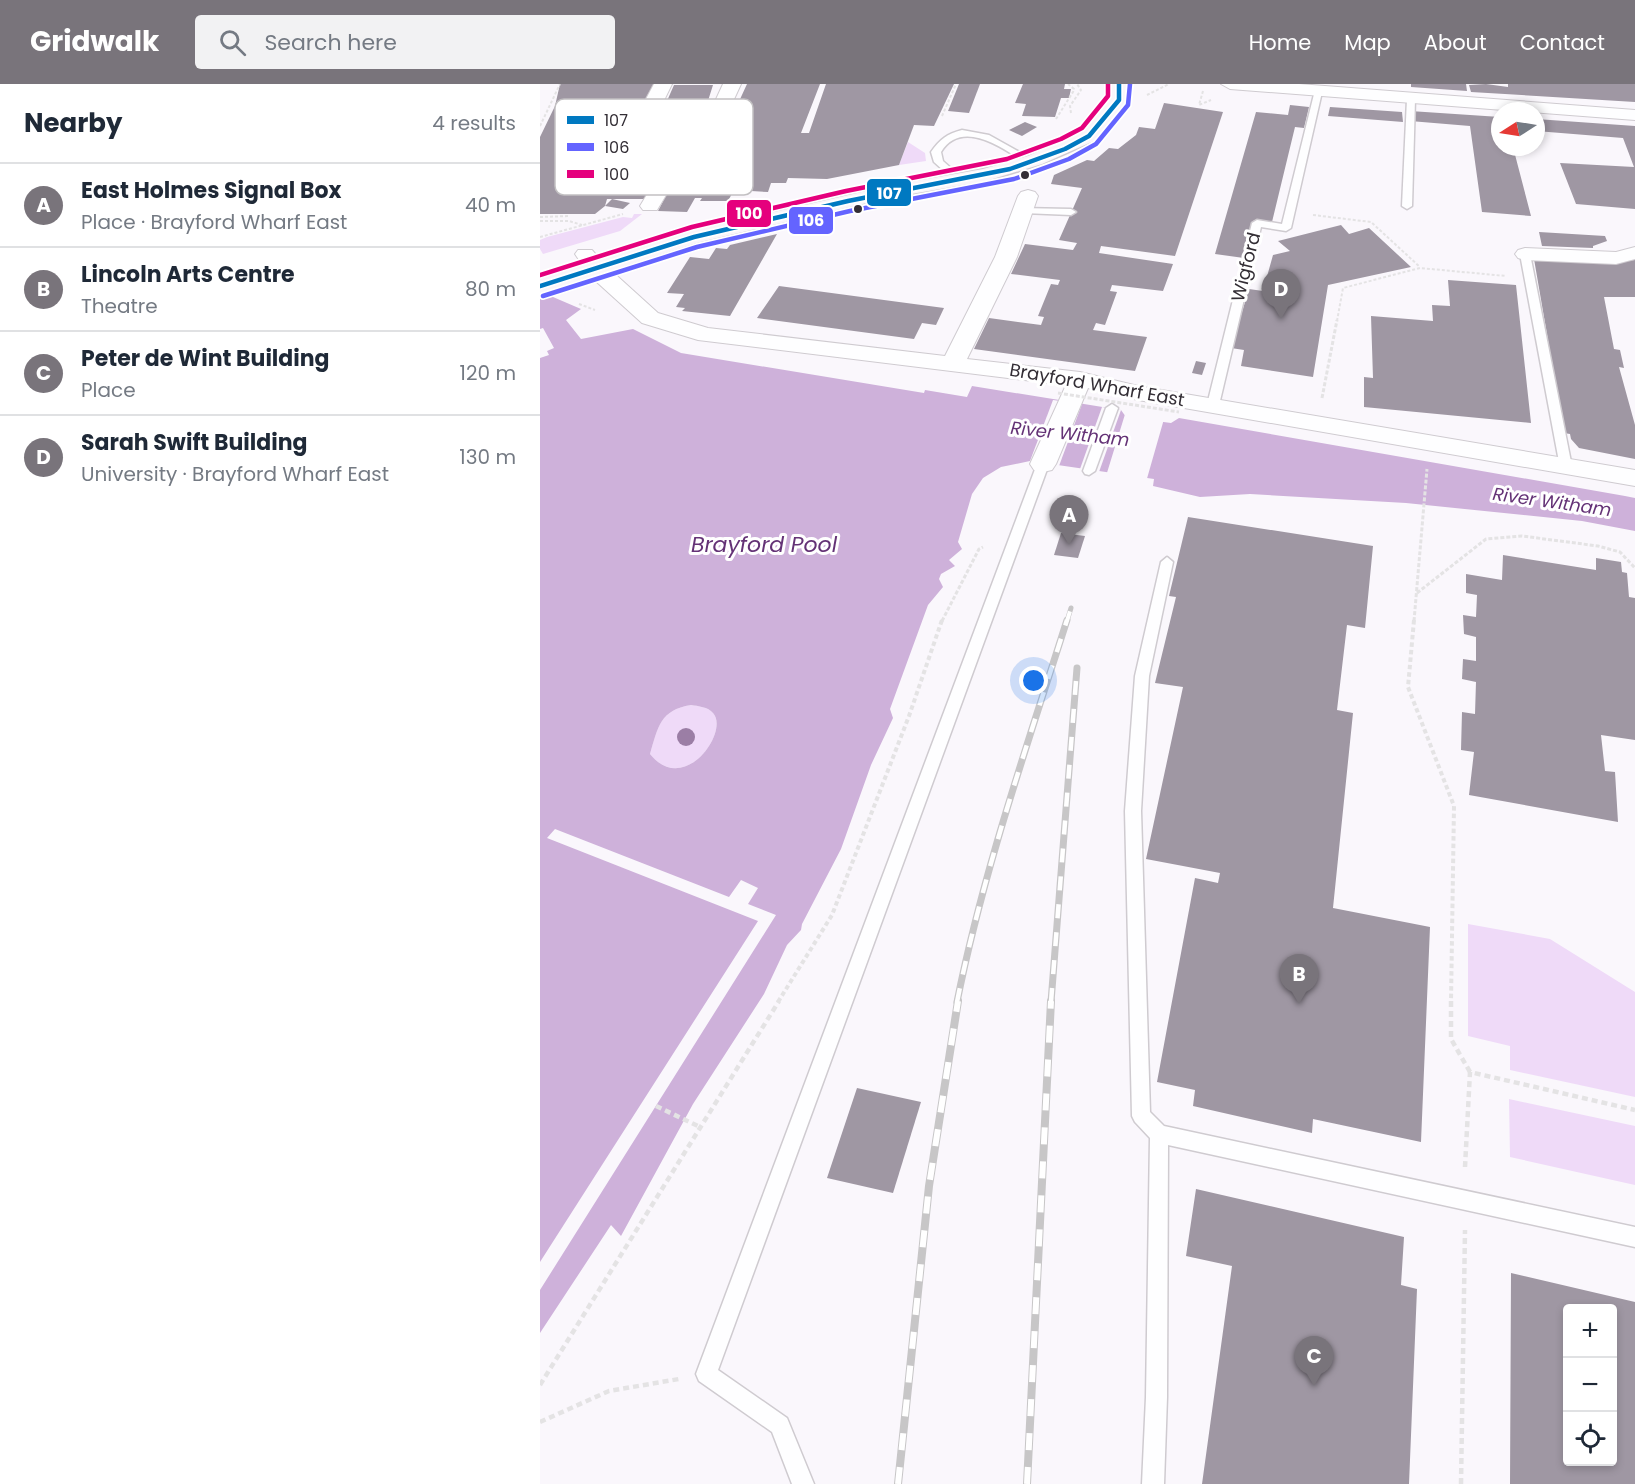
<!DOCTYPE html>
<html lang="en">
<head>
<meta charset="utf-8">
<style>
	:root { --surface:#fff; --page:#f2f2f3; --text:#1f2937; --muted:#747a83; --line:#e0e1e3; --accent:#79747b }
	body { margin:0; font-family:Poppins,sans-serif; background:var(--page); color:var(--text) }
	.controls { position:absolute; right:18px; bottom:18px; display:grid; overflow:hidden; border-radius:6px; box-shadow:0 3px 9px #0003 }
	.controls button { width:54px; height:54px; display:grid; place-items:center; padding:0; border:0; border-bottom:2px solid var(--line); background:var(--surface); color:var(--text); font:30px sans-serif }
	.compass { position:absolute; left:951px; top:18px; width:54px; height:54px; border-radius:50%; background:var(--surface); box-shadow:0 3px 9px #0003; rotate:258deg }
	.you { position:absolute; left:494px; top:597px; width:21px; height:21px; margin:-15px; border:4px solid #fff; border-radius:50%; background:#1a73e8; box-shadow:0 0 0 9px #1a73e833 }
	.badge { display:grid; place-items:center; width:39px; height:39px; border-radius:50%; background:var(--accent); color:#fff; font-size:20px; font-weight:700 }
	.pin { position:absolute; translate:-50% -50px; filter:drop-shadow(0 2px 3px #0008) }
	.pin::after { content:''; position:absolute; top:32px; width:21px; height:18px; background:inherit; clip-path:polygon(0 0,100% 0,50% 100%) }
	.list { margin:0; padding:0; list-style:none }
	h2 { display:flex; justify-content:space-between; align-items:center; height:78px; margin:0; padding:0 24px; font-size:26px }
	h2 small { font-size:20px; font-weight:400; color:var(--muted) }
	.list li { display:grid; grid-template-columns:39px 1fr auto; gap:18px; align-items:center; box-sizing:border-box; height:84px; padding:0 24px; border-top:2px solid var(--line) }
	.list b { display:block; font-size:22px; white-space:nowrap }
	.list p { margin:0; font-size:20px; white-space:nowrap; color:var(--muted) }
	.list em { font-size:20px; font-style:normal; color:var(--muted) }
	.icon { flex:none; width:33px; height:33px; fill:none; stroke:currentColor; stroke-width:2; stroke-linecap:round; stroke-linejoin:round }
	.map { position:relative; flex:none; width:1095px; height:1400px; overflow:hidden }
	header { display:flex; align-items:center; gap:36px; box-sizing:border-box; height:84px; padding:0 30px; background:var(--accent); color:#fff }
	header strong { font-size:28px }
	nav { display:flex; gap:33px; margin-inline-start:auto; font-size:21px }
	.search { width:420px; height:54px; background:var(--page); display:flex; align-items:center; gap:15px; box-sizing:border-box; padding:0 21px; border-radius:6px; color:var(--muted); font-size:22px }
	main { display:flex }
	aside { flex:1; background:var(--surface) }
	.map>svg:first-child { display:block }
	.green { fill:#efdaf8 }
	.water { fill:#ceb1da; fill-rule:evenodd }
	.pier { fill:#faf7fc }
	.building { fill:#9f97a3; fill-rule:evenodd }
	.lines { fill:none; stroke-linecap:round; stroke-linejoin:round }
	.lane-casing { stroke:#cfcbd0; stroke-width:3 }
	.street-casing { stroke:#cfcbd0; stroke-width:2 }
	.secondary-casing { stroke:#cfcbd0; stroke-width:3 }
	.path-far3 { stroke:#e4e3e4; stroke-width:2; stroke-dasharray:3 2; stroke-linecap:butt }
	.path-far2 { stroke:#e4e3e4; stroke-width:3; stroke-dasharray:4 2; stroke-linecap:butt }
	.path-far1 { stroke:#e4e3e4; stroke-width:4; stroke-dasharray:4.5 3; stroke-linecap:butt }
	.path { stroke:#e4e3e4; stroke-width:4.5; stroke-dasharray:6 4; stroke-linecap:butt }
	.lane { fill:#fefeff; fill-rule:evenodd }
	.street { fill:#fefeff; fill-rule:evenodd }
	.secondary { fill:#f9f6fa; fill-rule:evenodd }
	.rail-far2-casing { stroke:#c7c6c7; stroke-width:5 }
	.rail-far1-casing { stroke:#c7c6c7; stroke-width:7 }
	.rail-casing { stroke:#c7c6c7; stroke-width:8 }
	.rail-far2 { stroke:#fff; stroke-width:4; stroke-dasharray:10; stroke-linecap:butt }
	.rail-far1 { stroke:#fff; stroke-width:4.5; stroke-dasharray:14; stroke-linecap:butt }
	.rail { stroke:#fff; stroke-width:6; stroke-dasharray:17; stroke-linecap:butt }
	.secondary-bridge-casing { stroke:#cfcbd0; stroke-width:23; stroke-linecap:butt }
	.path-bridge { stroke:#e4e3e4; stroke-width:3; stroke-dasharray:4 2; stroke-linecap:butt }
	.secondary-bridge { stroke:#f9f6fa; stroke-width:21 }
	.bus-1-casing { stroke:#fff; stroke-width:8 }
	.bus-2-casing { stroke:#fff; stroke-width:8 }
	.bus-3-casing { stroke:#fff; stroke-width:8 }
	.bus-1 { stroke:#0079c1; stroke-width:4.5 }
	.bus-2 { stroke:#6464ff; stroke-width:4.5 }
	.bus-3 { stroke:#e5007d; stroke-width:4.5 }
	.tree { fill:#9b7ea5 }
	.bus-dot { fill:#332e35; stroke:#fff; stroke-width:2 }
	.labels { text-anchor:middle; stroke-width:6; stroke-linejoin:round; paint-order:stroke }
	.far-street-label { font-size:18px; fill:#332e35; stroke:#fff }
	.far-water-label { font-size:18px; font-style:italic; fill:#643276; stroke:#fff }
	.water-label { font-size:22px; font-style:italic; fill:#643276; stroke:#fff }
	.key { fill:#fff; stroke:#c2c0c2; stroke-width:1.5 }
	.key-label { font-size:16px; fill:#332e35 }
	.line-badge { stroke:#fff; stroke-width:2 }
	.badge-label { font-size:16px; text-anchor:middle; font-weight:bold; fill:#fff }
</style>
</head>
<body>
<header>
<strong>Gridwalk</strong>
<div class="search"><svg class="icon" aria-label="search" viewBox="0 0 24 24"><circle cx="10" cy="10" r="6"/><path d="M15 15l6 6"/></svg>Search here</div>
<nav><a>Home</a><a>Map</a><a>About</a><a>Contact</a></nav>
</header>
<main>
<aside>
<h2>Nearby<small>4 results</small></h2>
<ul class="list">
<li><span class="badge">A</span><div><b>East Holmes Signal Box</b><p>Place · Brayford Wharf East</p></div><em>40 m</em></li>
<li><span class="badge">B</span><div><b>Lincoln Arts Centre</b><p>Theatre</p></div><em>80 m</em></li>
<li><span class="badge">C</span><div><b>Peter de Wint Building</b><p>Place</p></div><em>120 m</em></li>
<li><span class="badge">D</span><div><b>Sarah Swift Building</b><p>University · Brayford Wharf East</p></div><em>130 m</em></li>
</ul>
</aside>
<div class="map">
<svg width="1095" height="1400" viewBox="0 0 1095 1400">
	<rect width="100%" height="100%" fill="#faf7fc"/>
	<!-- green -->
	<g class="green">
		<polygon points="368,58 385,69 386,77 359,81"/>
		<polygon points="94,130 102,130 80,147 3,170 0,165 0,156 7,153 83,133 92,134"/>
		<path d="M151,621C158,622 168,623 173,629C190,647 144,713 110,670C118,643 120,626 151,621Z"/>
		<polygon points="928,840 1010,855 1095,908 1095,1013 970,986 970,962 928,952"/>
		<polygon points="969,1015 1095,1042 1095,1101 970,1073"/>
	</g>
	<!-- water -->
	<path class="water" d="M0,190L13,213L41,225L26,236L41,255L93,245L141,269L384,309L385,306L427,313L432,302L581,326L586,333L631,339L639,334L1085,412L1095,414V447L1042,437L866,419L710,410L660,413L613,402L614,395L490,377L461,383L443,394L432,410L418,458L422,465L409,476L415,482L401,490L399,495L403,503L388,521L350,625L353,634L331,681L301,765L262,840L261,846L247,861L224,910L153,1020L81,1152L71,1141L0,1249V274L9,271L7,267L14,264L3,244L0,245ZM151,621C158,622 168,623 173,629C190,647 144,713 110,670C118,643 120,626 151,621Z"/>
	<!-- pier -->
	<g class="pier">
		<polygon points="513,316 542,320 519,382 490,377"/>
		<polygon points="562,323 581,326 559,388 540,385"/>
		<polygon points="586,327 589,331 624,335 606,398 566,392"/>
		<polygon points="15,745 189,813 201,796 218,804 208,820 236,831 0,1206 0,1178 218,837 7,754"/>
	</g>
	<!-- building -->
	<g class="building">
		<polygon points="20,0 114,0 65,86 120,87 104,115 67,115 65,122 55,130 0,130 0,53 15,22"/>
		<polygon points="207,0 280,0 261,49 269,49 286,0 414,0 394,42 374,41 359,81 287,95 248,94 246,99 231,99 228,108 194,106 188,117 160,117 162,114 155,114 147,128 118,127 133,98 162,98"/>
		<polygon points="419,0 440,0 429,29 408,27"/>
		<polygon points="483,0 525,0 524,5 531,5 529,14 521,14 515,33 482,32 486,20 475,19"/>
		<polygon points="871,0 926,0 927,7 871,3"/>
		<polygon points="946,0 968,3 968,0 1095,0 1095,18 931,8 929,1"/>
		<polygon points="134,1 173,1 167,20 150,20 148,25 123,26"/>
		<polygon points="624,19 683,28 635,172 561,162 559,169 633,180 623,207 572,201 570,207 577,208 565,241 556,239 553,246 607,253 595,287 434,265 449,234 501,241 504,233 498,232 511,200 518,201 520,196 471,190 485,160 533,166 537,159 519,156 542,104 511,100 514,91 547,76 554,77 569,64 578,65 596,51 599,43 615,45"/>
		<polygon points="750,21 769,23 764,44 755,43 732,138 714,136 704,174 675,170 716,28 748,31"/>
		<polygon points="790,23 862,28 863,38 788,32"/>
		<polygon points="870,27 960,33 960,63 973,63 991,132 942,128 930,42 870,37"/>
		<polygon points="996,35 1095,42 1095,125 1036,120 1020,79 1094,83 1083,54 996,47"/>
		<polygon points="485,38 497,43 482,52 469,46"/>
		<polygon points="72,115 90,119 83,125 65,122"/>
		<polygon points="801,141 809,150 829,144 871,183 788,201 773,293 701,282 704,266 691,264 709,205 723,207 733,171 750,167 738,157"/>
		<polygon points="999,148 1065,152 1067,157 1053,162 1053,164 1002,162"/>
		<polygon points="237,150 190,232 142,227 145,224 136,223 144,210 127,209 150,173 169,175 176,164 187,165 190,161"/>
		<polygon points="1050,174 1059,179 1095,176 1095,213 1064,213 1074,265 1080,266 1084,284 1079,283 1095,341 1095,375 1039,364 1031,355 1030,350 1024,349 994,175"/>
		<polygon points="908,196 976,201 991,339 824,323 824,293 833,294 831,232 893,237 892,221 910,222"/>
		<polygon points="239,202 404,224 396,241 382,239 374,255 217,234"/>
		<polygon points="656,277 666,279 662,291 652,289"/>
		<polygon points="648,433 833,462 825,544 807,541 797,626 813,629 793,824 890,843 881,1058 773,1035 772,1049 653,1022 655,1006 617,998 655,794 678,799 680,789 606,775 643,603 615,599 636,513 629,512"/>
		<polygon points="521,449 545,452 538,474 514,471"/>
		<polygon points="963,471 1056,486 1056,474 1081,478 1082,488 1087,489 1089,513 1095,514 1095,656 1061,651 1065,687 1075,688 1078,738 929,711 934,668 921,666 922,628 935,630 936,598 922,595 923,575 936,577 936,553 924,550 923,531 936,533 937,511 926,509 926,490 962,496"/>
		<polygon points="317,1004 381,1018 353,1109 287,1094"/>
		<polygon points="656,1105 864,1153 861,1201 877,1205 869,1400 662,1400 692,1182 646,1172"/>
		<path d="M971,1189L1095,1218V1400H970ZM1028,1224H1072V1378H1028Z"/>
	</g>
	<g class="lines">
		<!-- lane casing -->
		<g class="lane-casing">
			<g id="lane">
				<polygon points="775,6 782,8 751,144 746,147 721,143 679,321 673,325 669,324 667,321 712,139 717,136 742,140"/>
				<polygon points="871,12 875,15 872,122 867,125 862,122 867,15"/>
				<path d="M422,46L449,51L483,70L475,72C452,57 419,39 401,68L403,77L412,85L404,87L394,78L391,68C400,55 407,50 422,46Z"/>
				<polygon points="480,124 531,125 536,128 531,131 483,129 480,128"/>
				<polygon points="985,167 990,170 1032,383 1026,387 1020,383 980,170"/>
				<polygon points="572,320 578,324 555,387 549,391 545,390 543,387 566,324"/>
				<polygon points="503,376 509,380 178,1286 247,1334 274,1400 252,1400 232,1348 159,1297 156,1290 497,380"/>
				<polygon points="627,473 633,478 609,592 601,727 610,1028 624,1042 1095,1143 1095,1163 628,1061 627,1313 624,1400 602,1400 606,1313 610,1054 595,1038 592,1032 585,727 595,592 621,478"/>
			</g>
		</g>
		<!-- street casing -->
		<g class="street-casing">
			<g id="street">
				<polygon points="114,0 132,0 98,70 143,71 156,59 183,0 201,0 173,61 155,81 135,96 117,126 103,126 100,122 120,89 129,82 87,81 77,75 81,62"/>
				<polygon points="681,0 759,0 1095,26 1095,36 690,5"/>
				<polygon points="488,106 495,108 498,112 477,173 427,275 540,288 598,302 1095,386 1095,402 598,316 548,304 516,380 512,386 503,388 494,386 490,380 526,301 158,256 102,239 49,191 35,170 38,166 52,166 65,181 118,229 168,244 405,272 455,173 478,112 481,108"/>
				<polygon points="1095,163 1095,175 1076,180 985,176 978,174 975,170 978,166 985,164 1076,168"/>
			</g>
		</g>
		<!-- secondary casing -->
		<g class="secondary-casing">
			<polygon id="secondary" points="570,0 588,0 588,16 556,56 502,80 446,97 348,114 160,158 20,203 12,201 9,196 12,191 146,148 348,102 443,85 488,72 542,48 570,15"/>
		</g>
		<!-- path-far3 -->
		<g class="path-far3">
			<polyline points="663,7 659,21 671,16"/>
			<polyline points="607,11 629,0"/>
			<polyline points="531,29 530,22 541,6 537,0"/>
			<polyline points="402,32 416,0"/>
			<polyline points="516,35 533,8 534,5 528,0"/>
			<polyline points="0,42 20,0"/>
			<polyline points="773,131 831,138 880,183"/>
			<polyline points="0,133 29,132"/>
			<polyline points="0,137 29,137 42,141"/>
			<polyline points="0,153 83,130"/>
			<polyline points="39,220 55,226"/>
			<polyline points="797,237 803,204 880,184 966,192"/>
		</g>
		<!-- path-far2 -->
		<g class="path-far2">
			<polyline points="782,314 797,236"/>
			<polyline points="877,509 946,455 982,452 1058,462 1080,468 1095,484"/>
			<polyline points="402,537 439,465 443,463"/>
			<polyline points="874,537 887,385"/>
		</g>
		<!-- path-far1 -->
		<g class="path-far1">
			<polyline points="874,536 868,603 914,722 911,918"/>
			<polyline points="238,918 292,831 369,632 402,536"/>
		</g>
		<!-- path -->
		<g class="path">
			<polyline points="911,917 911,955 930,988"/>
			<polyline points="116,1022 160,1043"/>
			<polyline points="925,1083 930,988 1095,1026"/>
			<polyline points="0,1301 239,917"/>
			<polyline points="0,1338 69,1307 139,1295"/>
			<polyline points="921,1400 925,1146"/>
		</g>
		<!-- lane -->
		<use href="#lane" class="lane"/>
		<!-- street -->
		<use href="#street" class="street"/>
		<!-- secondary -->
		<use href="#secondary" class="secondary"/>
		<!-- rail-far2 casing -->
		<g class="rail-far2-casing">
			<polyline id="rail-far2" points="527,537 531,524"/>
		</g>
		<!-- rail-far1 casing -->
		<g class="rail-far1-casing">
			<g id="rail-far1">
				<path d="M417,918C443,788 487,662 527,536"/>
				<polyline points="511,918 537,584"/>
			</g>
		</g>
		<!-- rail casing -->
		<g class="rail-casing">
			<g id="rail">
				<polyline points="358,1400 389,1102 418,917"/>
				<polyline points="487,1400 511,917"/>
			</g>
		</g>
		<!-- rail-far2 -->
		<use href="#rail-far2" class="rail-far2"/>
		<!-- rail-far1 -->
		<use href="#rail-far1" class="rail-far1"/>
		<!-- rail -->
		<use href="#rail" class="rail"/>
		<!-- secondary-bridge casing -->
		<g class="secondary-bridge-casing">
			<polyline id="secondary-bridge" points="0,202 20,196"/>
		</g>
		<!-- path-bridge -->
		<polyline class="path-bridge" points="518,309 639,328"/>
		<!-- secondary-bridge -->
		<use href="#secondary-bridge" class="secondary-bridge"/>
		<!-- bus-1 casing -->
		<g class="bus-1-casing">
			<polyline id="bus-1" points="0,202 154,153 308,117 470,85 525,65 549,52 579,16 579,0"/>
		</g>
		<!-- bus-2 casing -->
		<g class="bus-2-casing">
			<polyline id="bus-2" points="3,212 157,163 310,127 474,95 529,75 556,60 588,21 590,0"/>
		</g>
		<!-- bus-3 casing -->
		<g class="bus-3-casing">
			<polyline id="bus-3" points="0,191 152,143 306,107 467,75 521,55 542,44 568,12 568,0"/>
		</g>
		<!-- bus-1 -->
		<use href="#bus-1" class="bus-1"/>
		<!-- bus-2 -->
		<use href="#bus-2" class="bus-2"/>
		<!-- bus-3 -->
		<use href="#bus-3" class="bus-3"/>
	</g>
	<!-- trees -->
	<circle class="tree" cx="146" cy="653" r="9"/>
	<!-- markers -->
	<g class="bus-dot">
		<circle cx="485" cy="91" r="5"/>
		<circle cx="318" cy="125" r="5"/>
	</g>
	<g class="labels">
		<!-- far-street labels -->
		<g class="far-street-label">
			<text transform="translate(706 183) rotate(-76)" y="6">Wigford</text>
			<text transform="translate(557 301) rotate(10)" y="6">Brayford Wharf East</text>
		</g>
		<!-- far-water labels -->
		<g class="far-water-label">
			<text transform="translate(530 350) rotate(6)" y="6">River Witham</text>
			<text transform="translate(1012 418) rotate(8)" y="6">River Witham</text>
		</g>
		<!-- water labels -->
		<g class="water-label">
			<text x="224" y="468">Brayford Pool</text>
		</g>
	</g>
	<!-- legend -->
	<rect x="15" y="15" width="198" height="96" rx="9" class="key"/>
	<rect x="27" y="32" width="27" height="8" fill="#0079c1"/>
	<rect x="27" y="59" width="27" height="8" fill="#6464ff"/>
	<rect x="27" y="86" width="27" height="8" fill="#e5007d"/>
	<g class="key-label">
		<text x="64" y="42">107</text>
		<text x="64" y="69">106</text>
		<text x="64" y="96">100</text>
	</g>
	<g class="line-badge">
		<rect x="326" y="94" width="46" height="29" rx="6" fill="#0079c1"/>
		<rect x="186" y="115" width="46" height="29" rx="6" fill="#e5007d"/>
		<rect x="248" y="122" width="46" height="29" rx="6" fill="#6464ff"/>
	</g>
	<g class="badge-label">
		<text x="349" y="115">107</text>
		<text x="209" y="135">100</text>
		<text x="271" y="142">106</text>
	</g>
</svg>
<div class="controls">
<button>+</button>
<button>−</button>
<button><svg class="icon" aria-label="locate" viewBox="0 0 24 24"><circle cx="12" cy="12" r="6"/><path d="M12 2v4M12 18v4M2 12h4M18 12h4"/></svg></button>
</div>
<svg class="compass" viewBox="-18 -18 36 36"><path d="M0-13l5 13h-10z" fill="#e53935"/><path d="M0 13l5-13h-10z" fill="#747a83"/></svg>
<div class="you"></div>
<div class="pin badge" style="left:529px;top:461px">A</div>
<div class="pin badge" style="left:759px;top:920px">B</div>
<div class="pin badge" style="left:774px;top:1302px">C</div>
<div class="pin badge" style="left:741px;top:235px">D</div>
</div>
</main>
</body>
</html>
